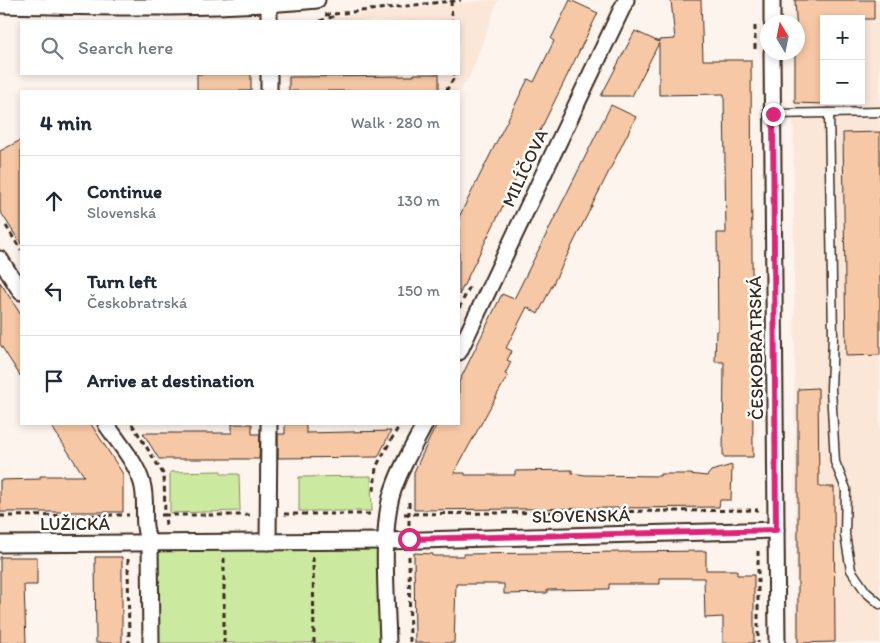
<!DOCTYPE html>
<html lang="en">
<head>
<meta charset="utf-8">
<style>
	:root { --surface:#fff; --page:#f6f6f7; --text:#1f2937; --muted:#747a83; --line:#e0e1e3 }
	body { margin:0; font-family:Itim,sans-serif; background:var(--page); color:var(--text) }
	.controls { position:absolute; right:15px; top:15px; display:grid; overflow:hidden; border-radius:0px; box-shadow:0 2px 8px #0003 }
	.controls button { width:45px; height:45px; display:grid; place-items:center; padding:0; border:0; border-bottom:1px solid var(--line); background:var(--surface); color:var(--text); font:25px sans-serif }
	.compass { position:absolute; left:760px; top:15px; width:45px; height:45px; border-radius:50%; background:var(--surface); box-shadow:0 2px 8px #0003; rotate:350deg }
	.stop { position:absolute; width:15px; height:15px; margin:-11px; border:4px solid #db2777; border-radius:50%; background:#fff }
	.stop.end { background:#db2777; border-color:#fff; box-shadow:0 1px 5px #0008 }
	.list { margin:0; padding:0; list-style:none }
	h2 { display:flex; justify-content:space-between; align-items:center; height:65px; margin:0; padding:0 20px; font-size:21px }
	h2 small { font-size:16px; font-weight:400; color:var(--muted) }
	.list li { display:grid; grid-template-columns:32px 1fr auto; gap:15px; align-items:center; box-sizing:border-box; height:90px; padding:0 20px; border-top:1px solid var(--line) }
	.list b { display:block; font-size:19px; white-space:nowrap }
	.list p { margin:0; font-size:16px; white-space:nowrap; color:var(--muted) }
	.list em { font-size:16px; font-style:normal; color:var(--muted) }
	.icon { flex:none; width:28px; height:28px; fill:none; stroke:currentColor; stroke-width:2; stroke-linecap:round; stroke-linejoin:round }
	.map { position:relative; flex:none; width:880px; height:643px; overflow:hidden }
	.search { position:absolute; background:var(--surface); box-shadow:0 2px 8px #0003; left:20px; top:20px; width:440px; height:55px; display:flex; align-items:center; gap:12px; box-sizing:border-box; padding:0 18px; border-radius:0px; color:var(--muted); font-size:19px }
	.panel { position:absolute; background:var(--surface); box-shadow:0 2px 8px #0003; left:20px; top:90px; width:440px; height:335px; border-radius:0px }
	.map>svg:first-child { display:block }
	.built { fill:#fbe7d8; fill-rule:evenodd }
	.green { fill:#cce9a0; stroke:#848a5f }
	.building { fill:#f6c8a6; stroke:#3b2a1e }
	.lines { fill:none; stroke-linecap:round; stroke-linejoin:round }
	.lane-casing { stroke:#3b2a1e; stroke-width:11 }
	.street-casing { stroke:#3b2a1e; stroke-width:19 }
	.path { stroke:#3b2a1e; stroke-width:3; stroke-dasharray:5 4; stroke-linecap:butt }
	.lane { stroke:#fff; stroke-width:8 }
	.street { stroke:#fff; stroke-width:15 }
	.route { stroke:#db2777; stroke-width:6 }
	.labels { text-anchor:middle; stroke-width:5; stroke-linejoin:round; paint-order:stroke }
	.street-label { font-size:18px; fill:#3b2a1e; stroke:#fff }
</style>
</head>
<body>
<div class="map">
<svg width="880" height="643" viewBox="0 0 880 643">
	<rect width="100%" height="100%" fill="#fdf4ed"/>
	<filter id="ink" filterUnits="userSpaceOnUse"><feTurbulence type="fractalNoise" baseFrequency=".02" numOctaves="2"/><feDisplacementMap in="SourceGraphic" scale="10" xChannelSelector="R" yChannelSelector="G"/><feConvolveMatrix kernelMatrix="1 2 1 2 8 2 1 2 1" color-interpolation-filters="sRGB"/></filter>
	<g filter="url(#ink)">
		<!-- built -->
		<g class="built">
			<polygon points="486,0 498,0 470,76 459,92 286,91 286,74 459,74 459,21 329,21 336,17"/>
			<path d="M793,0H880V643H796L793,53L798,52V22H793ZM824,19H861V101H824Z"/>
		</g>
		<!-- green -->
		<g class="green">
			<polygon points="221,471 222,474 239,474 240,511 170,513 170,472"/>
			<polygon points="371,476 372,511 299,511 299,477"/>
			<rect x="158" y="545" width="223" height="98"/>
		</g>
		<!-- building -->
		<g class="building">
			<polygon points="570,0 598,13 459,295 459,217 528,79 534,82 554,41 551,39"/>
			<polygon points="671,0 701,0 703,60 751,60 753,457 723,457 724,362 715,362 716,331 718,331 717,233 726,233 724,94 659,95 659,43 632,96 601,96 635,31 659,42 659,40 675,39"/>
			<polygon points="795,0 874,0 874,19 824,19 824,104 795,103 795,52 798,52"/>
			<rect x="197" y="74" width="54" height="17"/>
			<polygon points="414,74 439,74 439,91 289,91 289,77 414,76"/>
			<polygon points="611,105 636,117 538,314 527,307 506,348 512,351 507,360 511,362 505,374 508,375 454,473 465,473 465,475 515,475 515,471 572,470 572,473 585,475 660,476 660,474 689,474 707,476 711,471 732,465 731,500 720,500 719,507 414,510 414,472 429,440 437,424 459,424 459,382 502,294 514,299"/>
			<polygon points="880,132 880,355 846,356 843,133"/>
			<polygon points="21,140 21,244 0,211 0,151"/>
			<polygon points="0,282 21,315 21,377 0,344"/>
			<polygon points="818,388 819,487 834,487 835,642 798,643 798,389"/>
			<polygon points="50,424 91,424 123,474 123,512 0,512 0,480 40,479 40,476 84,476"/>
			<polygon points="232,424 252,424 252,434 260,434 259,459 159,459 143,433 232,433"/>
			<polygon points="285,424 306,424 306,433 391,431 378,457 278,458 278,434 285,434"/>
			<polygon points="706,551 706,570 737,570 737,575 754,575 754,643 723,643 723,617 705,618 704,578 660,578 660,584 609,584 609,589 547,590 547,593 504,594 504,584 456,584 454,643 415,643 414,553 433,554 433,556 464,556 464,554"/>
			<polygon points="0,557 37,557 37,585 24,585 26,643 0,643"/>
			<polygon points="95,557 122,557 122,643 96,643"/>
		</g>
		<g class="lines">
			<!-- lane casing -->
			<g class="lane-casing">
				<g id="lane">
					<polyline points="829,113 833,336 831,389 835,462 846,489 845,535 851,570 866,592 880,604"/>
					<polyline points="773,114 880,112"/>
				</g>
			</g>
			<!-- street casing -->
			<g class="street-casing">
				<g id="street">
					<polyline points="772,0 772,22"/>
					<polyline points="269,4 269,21"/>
					<path d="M0,5C106,7 211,10 317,0"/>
					<polyline points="772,52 777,643"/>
					<polyline points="269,91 269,74"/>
					<polyline points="0,259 21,292"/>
					<polyline points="459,352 626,0"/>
					<path d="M106,424C118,442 136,462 142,483C148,503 140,525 150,544L151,643"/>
					<polyline points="268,542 269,424"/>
					<polyline points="0,544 387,541 776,530"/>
					<path d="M388,643C387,602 381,535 391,497C398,472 413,447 425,424"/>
				</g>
			</g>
			<!-- path -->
			<g class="path">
				<polyline points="451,1 452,21"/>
				<polyline points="325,15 461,0"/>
				<polyline points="320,21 335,16"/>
				<polyline points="755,26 755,49"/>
				<polyline points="446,91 454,78 454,74"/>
				<polyline points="6,226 21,250"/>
				<polyline points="459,308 470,286"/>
				<polyline points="132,424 164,475 165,515 253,515"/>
				<polyline points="374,491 376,467 400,424"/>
				<polyline points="284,514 372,514"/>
				<polyline points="404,514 758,510"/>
				<polyline points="161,515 165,515 166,526"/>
				<polyline points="0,516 129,515"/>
				<polyline points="409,525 409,499"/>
				<polyline points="758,551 758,643"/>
				<polyline points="409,556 410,643"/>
				<polyline points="313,557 314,643"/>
				<polyline points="224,558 224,643"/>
				<polyline points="128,559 129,643"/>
			</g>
			<!-- lane -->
			<use href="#lane" class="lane"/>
			<!-- street -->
			<use href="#street" class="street"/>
		</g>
	</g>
	<g class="lines" filter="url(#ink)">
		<!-- route -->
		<polyline class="route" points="409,539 776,530 773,114"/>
	</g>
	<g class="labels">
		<!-- street labels -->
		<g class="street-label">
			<text transform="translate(525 168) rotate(-65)" y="6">MILÍČOVA</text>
			<text transform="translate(756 348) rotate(-91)" y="6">ČESKOBRATRSKÁ</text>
			<text transform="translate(581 516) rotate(-1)" y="6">SLOVENSKÁ</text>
			<text x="75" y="530">LUŽICKÁ</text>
		</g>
	</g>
</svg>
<div class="controls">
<button>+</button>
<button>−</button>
</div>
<svg class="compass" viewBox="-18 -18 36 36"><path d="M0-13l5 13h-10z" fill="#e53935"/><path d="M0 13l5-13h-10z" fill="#747a83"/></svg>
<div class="stop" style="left:409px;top:539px"></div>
<div class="stop end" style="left:773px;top:114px"></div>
<div class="search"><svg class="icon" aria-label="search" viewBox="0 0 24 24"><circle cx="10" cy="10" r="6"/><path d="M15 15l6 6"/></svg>Search here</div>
<section class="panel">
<h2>4 min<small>Walk · 280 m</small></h2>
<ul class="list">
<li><svg class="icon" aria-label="ahead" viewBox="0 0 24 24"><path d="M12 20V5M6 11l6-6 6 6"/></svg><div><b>Continue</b><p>Slovenská</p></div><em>130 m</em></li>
<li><svg class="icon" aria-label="left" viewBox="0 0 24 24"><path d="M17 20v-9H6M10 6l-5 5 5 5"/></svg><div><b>Turn left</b><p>Českobratrská</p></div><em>150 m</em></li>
<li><svg class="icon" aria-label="arrive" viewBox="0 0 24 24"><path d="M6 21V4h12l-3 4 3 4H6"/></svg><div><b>Arrive at destination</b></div></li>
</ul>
</section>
</div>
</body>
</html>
